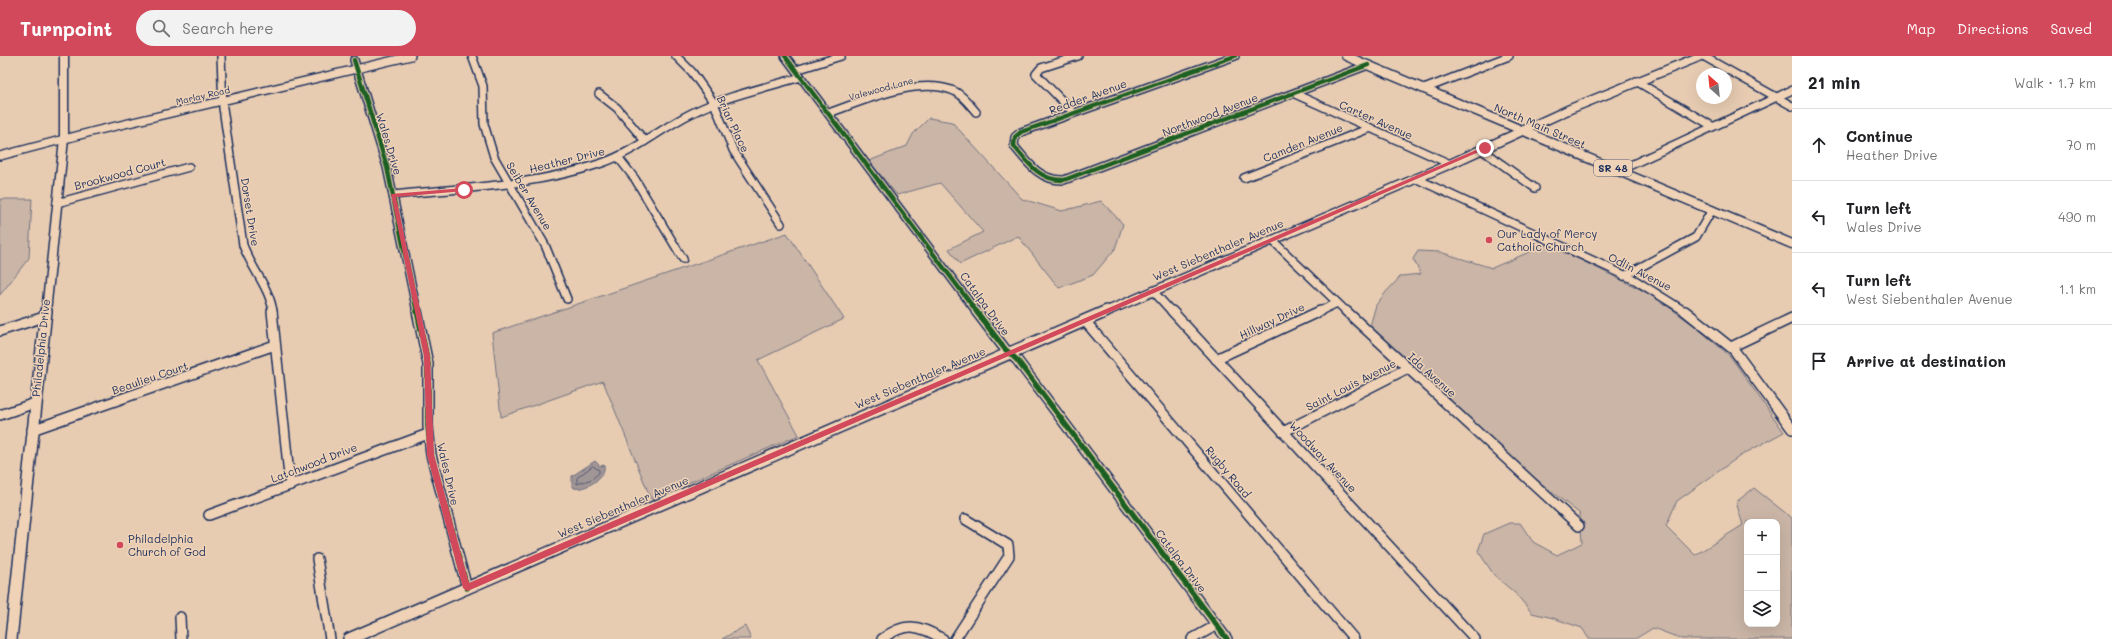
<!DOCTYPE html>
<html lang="en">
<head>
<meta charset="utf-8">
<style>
	:root { --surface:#fff; --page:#f2f2f2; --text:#202124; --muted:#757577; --line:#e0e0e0; --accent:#d1495b }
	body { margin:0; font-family:Mali,sans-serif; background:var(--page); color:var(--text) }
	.controls { position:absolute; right:12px; bottom:12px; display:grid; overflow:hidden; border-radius:8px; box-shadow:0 4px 16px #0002 }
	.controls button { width:36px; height:36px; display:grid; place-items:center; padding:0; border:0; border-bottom:1px solid var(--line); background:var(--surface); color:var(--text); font:20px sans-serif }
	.compass { position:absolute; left:1696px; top:12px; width:36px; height:36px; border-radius:50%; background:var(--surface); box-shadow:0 4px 16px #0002; rotate:333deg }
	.stop { position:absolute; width:12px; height:12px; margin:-9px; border:3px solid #d1495b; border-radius:50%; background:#fff }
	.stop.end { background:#d1495b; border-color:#fff; box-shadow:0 1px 4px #0008 }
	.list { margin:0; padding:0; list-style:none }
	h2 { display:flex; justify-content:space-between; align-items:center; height:52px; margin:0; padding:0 16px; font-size:17px }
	h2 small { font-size:13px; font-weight:400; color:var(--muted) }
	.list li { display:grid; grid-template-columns:26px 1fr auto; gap:12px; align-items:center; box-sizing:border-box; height:72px; padding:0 16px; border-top:1px solid var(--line) }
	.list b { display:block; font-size:15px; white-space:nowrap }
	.list p { margin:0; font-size:13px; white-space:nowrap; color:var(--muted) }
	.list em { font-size:13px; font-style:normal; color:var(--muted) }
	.icon { flex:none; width:22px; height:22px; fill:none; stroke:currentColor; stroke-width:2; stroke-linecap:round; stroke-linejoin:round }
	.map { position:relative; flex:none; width:1792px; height:583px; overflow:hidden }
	header { display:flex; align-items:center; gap:24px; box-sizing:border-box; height:56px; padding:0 20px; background:var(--accent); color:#fff }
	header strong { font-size:19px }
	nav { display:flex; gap:22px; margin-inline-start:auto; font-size:14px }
	.search { width:280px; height:36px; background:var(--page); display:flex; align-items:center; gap:10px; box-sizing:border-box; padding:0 14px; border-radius:22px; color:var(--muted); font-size:15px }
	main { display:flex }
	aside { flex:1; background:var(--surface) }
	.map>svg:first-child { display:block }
	.green { fill:#cab5a6; stroke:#727282; fill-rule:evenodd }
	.water { fill:#a19696; stroke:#6b6d80 }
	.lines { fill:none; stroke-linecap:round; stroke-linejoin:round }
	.shore { stroke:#515874; stroke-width:1 }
	.minor-far1-casing { stroke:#1b2f5e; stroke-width:10 }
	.minor-casing { stroke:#1b2f5e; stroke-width:12 }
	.major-far1-casing { stroke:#1b2f5e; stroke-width:11 }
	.major-casing { stroke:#1b2f5e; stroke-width:14 }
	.minor-far1 { stroke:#f0d3b6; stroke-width:7 }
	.minor { stroke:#f0d3b6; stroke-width:9 }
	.major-far1 { stroke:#f0d3b6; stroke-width:8 }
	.major { stroke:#f0d3b6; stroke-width:11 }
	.cycleway-far1-casing { stroke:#f0d3b6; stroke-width:6 }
	.cycleway-casing { stroke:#f0d3b6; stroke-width:8 }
	.cycleway-far1 { stroke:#1b5e20; stroke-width:4.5 }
	.cycleway { stroke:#1b5e20; stroke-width:5.5 }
	.route { fill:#d1495b }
	.poi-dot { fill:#d1495b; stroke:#f0d3b6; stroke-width:1.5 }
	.labels { text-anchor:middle; stroke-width:3; stroke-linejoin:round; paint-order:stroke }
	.far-street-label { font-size:9px; fill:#1b2f5e; stroke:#f0d3b6 }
	.shield { fill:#f0d3b6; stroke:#5b6078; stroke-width:1 }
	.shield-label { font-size:10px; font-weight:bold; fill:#1b2f5e }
	.street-label { font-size:11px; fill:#1b2f5e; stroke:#f0d3b6 }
	.poi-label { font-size:11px; fill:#1b2f5e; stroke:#f0d3b6; text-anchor:start }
</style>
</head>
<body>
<header>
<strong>Turnpoint</strong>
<div class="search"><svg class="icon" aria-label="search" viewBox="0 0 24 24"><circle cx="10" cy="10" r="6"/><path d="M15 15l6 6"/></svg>Search here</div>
<nav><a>Map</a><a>Directions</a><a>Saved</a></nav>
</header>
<main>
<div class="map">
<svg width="1792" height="583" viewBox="0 0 1792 583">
	<rect width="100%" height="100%" fill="#e7ccb2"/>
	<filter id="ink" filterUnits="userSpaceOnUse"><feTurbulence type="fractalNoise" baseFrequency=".025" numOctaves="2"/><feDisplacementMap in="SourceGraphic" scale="8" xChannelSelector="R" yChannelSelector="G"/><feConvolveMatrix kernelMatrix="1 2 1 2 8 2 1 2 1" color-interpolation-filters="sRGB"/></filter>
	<g filter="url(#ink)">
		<!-- green -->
		<g class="green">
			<polygon points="929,62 952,66 1022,143 1062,155 1101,145 1123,168 1115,193 1093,219 1059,232 1018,180 960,208 949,193 983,176 940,127 897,139 869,105 907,90 913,78"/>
			<polygon points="0,143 32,143 29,202 0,239"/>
			<polygon points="787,177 844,263 758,304 799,379 651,443 603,325 501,361 492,277"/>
			<path d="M1548,188L1652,239L1695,270L1730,300L1784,376L1740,400L1677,445L1666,470L1695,499L1743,469L1736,446L1754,432L1792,462V583H1682L1653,572L1635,583H1589L1582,572L1553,562L1532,557L1516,538L1494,519L1478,495L1484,478L1509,467H1520L1533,486L1557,499L1582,487L1580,458L1527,416L1370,270L1376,249L1386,236L1401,220L1421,218L1413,203L1418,195L1440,196L1492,212ZM1747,466H1777V568H1747Z"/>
			<polygon points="745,570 751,583 722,583"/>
		</g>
		<!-- water -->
		<path class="water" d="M595,405L600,410L604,409C607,421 585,435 574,432L572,428V420Z"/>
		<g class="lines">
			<!-- shore -->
			<polygon class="shore" points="593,410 599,414 599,417 592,423 577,428 577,422"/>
			<!-- minor-far1 casing -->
			<g class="minor-far1-casing">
				<g id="minor-far1">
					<path d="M221,0L223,52L243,189C251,212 270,232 273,256"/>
					<polyline points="472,0 483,30 484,68 494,101 545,189 567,243"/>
					<polyline points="676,0 692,16 714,47 733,94 781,168"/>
					<polyline points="785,0 977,256"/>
					<path d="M1235,0L1021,76L1015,81L1014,90C1028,107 1040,125 1064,124L1368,9"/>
					<polyline points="1703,0 1792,50"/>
					<polyline points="354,4 387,111 417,256"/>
					<polyline points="796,14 841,0"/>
					<polyline points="1636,25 1712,70"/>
					<polyline points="1424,33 1509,0"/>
					<polyline points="599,38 617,52 645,85"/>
					<polyline points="1295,38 1450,108"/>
					<path d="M829,57C863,45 918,20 954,35C963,39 970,49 976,56"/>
					<polyline points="1074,57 1036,18 1041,12 1078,0"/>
					<polyline points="1482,94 1535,132"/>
					<polyline points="0,100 95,75 411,0"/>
					<polyline points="618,101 635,123 683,203"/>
					<polyline points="1618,115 1792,34"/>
					<polyline points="1244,122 1370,72"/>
					<polyline points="1415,122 1635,224 1686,256"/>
					<path d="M393,139C463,132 535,130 602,107C635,96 661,72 692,57C726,40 764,32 801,21"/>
					<polyline points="57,147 189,111"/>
					<polyline points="1272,184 1347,256"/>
					<polyline points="1624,220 1696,181 1712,154"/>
					<polyline points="1153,235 1172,256"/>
					<polyline points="1318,256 1337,247"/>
				</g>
			</g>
			<!-- minor casing -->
			<g class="minor-casing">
				<g id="minor">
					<polyline points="272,255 290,429"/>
					<polyline points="417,255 428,308 428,370 431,399 467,532"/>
					<polyline points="976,255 1005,293 1017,304 1227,583"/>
					<polyline points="1172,255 1475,583"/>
					<polyline points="1346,255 1579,470"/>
					<polyline points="1685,255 1734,294 1792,373"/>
					<polyline points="1085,265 1354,583"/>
					<polyline points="0,275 44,261"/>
					<polyline points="1731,291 1792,262"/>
					<polyline points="1216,303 1320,255"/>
					<polyline points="0,359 35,347"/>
					<polyline points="32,374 275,289"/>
					<polyline points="1283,376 1408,312"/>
					<polyline points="209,459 428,378"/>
					<polyline points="317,503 330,583"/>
					<polyline points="180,561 181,583"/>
					<path d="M882,583C905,565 919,569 943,583"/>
					<polyline points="955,583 1009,500 1008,489 965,463"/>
					<polyline points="1192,583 1217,569"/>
				</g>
			</g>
			<!-- major-far1 casing -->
			<g class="major-far1-casing">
				<g id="major-far1">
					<polyline points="1346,0 1792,188"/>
					<polyline points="46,256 64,83 64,0"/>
					<polyline points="1105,256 1450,108 1570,53 1701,0"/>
				</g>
			</g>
			<!-- major casing -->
			<g class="major-casing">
				<g id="major">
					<polyline points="11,583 46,255"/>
					<polyline points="349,583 1107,255"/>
				</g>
			</g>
			<!-- minor-far1 -->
			<use href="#minor-far1" class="minor-far1"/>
			<!-- minor -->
			<use href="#minor" class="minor"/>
			<!-- major-far1 -->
			<use href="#major-far1" class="major-far1"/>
			<!-- major -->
			<use href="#major" class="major"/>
			<!-- cycleway-far1 casing -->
			<g class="cycleway-far1-casing">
				<g id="cycleway-far1">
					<polyline points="785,0 977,256"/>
					<path d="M1235,0L1021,76L1015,81L1014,90C1028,107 1040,125 1064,124L1368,9"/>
					<polyline points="354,4 387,111 417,256"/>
				</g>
			</g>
			<!-- cycleway casing -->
			<g class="cycleway-casing">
				<g id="cycleway">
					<polyline points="417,255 428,308 428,370 431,399 467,532"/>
					<polyline points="976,255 1005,293 1017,304 1227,583"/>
				</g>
			</g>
			<!-- cycleway-far1 -->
			<use href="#cycleway-far1" class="cycleway-far1"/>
			<!-- cycleway -->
			<use href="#cycleway" class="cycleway"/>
		</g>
	</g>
	<!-- route -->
	<polygon class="route" points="1483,91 1488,92 470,534 467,535 463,532 427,399 424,300 391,138 464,132 467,134 464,135 396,141 430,300 434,399 469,527"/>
	<!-- markers -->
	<g class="poi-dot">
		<circle cx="1489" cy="184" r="4"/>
		<circle cx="120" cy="489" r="4"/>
	</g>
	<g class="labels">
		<!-- far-street labels -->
		<g class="far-street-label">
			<text transform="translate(881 33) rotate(-15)" y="3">Valewood Lane</text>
			<text transform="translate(203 40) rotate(-13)" y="3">Marlay Road</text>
		</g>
		<!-- shield labels -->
		<rect class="shield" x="1594" y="104" width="38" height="16" rx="3"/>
		<g class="shield-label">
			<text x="1613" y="116">SR 48</text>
		</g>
		<!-- street labels -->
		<g class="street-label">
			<text transform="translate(1088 41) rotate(-20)" y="4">Redder Avenue</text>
			<text transform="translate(1210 59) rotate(-21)" y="4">Northwood Avenue</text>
			<text transform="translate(1376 64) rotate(24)" y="4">Carter Avenue</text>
			<text transform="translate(733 68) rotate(65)" y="4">Briar Place</text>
			<text transform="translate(1540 70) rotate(23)" y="4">North Main Street</text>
			<text transform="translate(1303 87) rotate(-22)" y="4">Camden Avenue</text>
			<text transform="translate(389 88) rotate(73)" y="4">Wales Drive</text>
			<text transform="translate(567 104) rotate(-14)" y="4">Heather Drive</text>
			<text transform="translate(120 118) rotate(-15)" y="4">Brookwood Court</text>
			<text transform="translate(529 140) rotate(59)" y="4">Seiber Avenue</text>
			<text transform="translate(250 156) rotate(81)" y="4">Dorset Drive</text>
			<text transform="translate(1218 194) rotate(-23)" y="4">West Siebenthaler Avenue</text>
			<text transform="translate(1640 216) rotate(27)" y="4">Odlin Avenue</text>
			<text transform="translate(985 248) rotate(54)" y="4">Catalpa Drive</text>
			<text transform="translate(1272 265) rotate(-25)" y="4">Hillway Drive</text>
			<text transform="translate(41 292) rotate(-84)" y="4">Philadelphia Drive</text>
			<text transform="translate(1432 319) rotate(42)" y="4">Ida Avenue</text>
			<text transform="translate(150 322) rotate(-19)" y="4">Beaulieu Court</text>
			<text transform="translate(920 322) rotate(-23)" y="4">West Siebenthaler Avenue</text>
			<text transform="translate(1351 329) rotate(-27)" y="4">Saint Louis Avenue</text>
			<text transform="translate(1323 401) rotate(47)" y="4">Woodway Avenue</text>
			<text transform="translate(314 407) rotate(-21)" y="4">Latchwood Drive</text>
			<text transform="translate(1228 416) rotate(50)" y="4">Rugby Road</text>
			<text transform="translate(448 418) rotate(77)" y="4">Wales Drive</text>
			<text transform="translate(623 451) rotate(-23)" y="4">West Siebenthaler Avenue</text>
			<text transform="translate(1181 505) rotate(53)" y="4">Catalpa Drive</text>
		</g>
		<!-- poi labels -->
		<g class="poi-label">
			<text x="1497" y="182">Our Lady of Mercy<tspan x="1497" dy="13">Catholic Church</tspan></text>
			<text x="128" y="487">Philadelphia<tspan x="128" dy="13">Church of God</tspan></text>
		</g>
	</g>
</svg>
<div class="controls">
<button>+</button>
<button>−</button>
<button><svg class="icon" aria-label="layers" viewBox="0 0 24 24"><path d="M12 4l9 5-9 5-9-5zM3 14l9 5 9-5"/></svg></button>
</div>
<svg class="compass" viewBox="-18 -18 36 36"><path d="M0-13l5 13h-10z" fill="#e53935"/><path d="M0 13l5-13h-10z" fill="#757577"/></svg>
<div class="stop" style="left:464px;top:134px"></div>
<div class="stop end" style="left:1485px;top:92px"></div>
</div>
<aside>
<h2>21 min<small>Walk · 1.7 km</small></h2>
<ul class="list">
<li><svg class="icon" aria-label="ahead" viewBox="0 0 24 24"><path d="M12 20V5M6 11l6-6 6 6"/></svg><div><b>Continue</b><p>Heather Drive</p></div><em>70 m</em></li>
<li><svg class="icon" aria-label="left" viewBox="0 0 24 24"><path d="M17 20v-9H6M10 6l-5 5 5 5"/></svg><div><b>Turn left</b><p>Wales Drive</p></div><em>490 m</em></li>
<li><svg class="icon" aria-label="left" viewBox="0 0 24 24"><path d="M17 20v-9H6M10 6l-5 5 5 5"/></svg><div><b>Turn left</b><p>West Siebenthaler Avenue</p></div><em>1.1 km</em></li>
<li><svg class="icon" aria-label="arrive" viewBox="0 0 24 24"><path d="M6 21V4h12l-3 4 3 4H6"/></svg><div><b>Arrive at destination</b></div></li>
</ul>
</aside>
</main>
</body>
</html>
